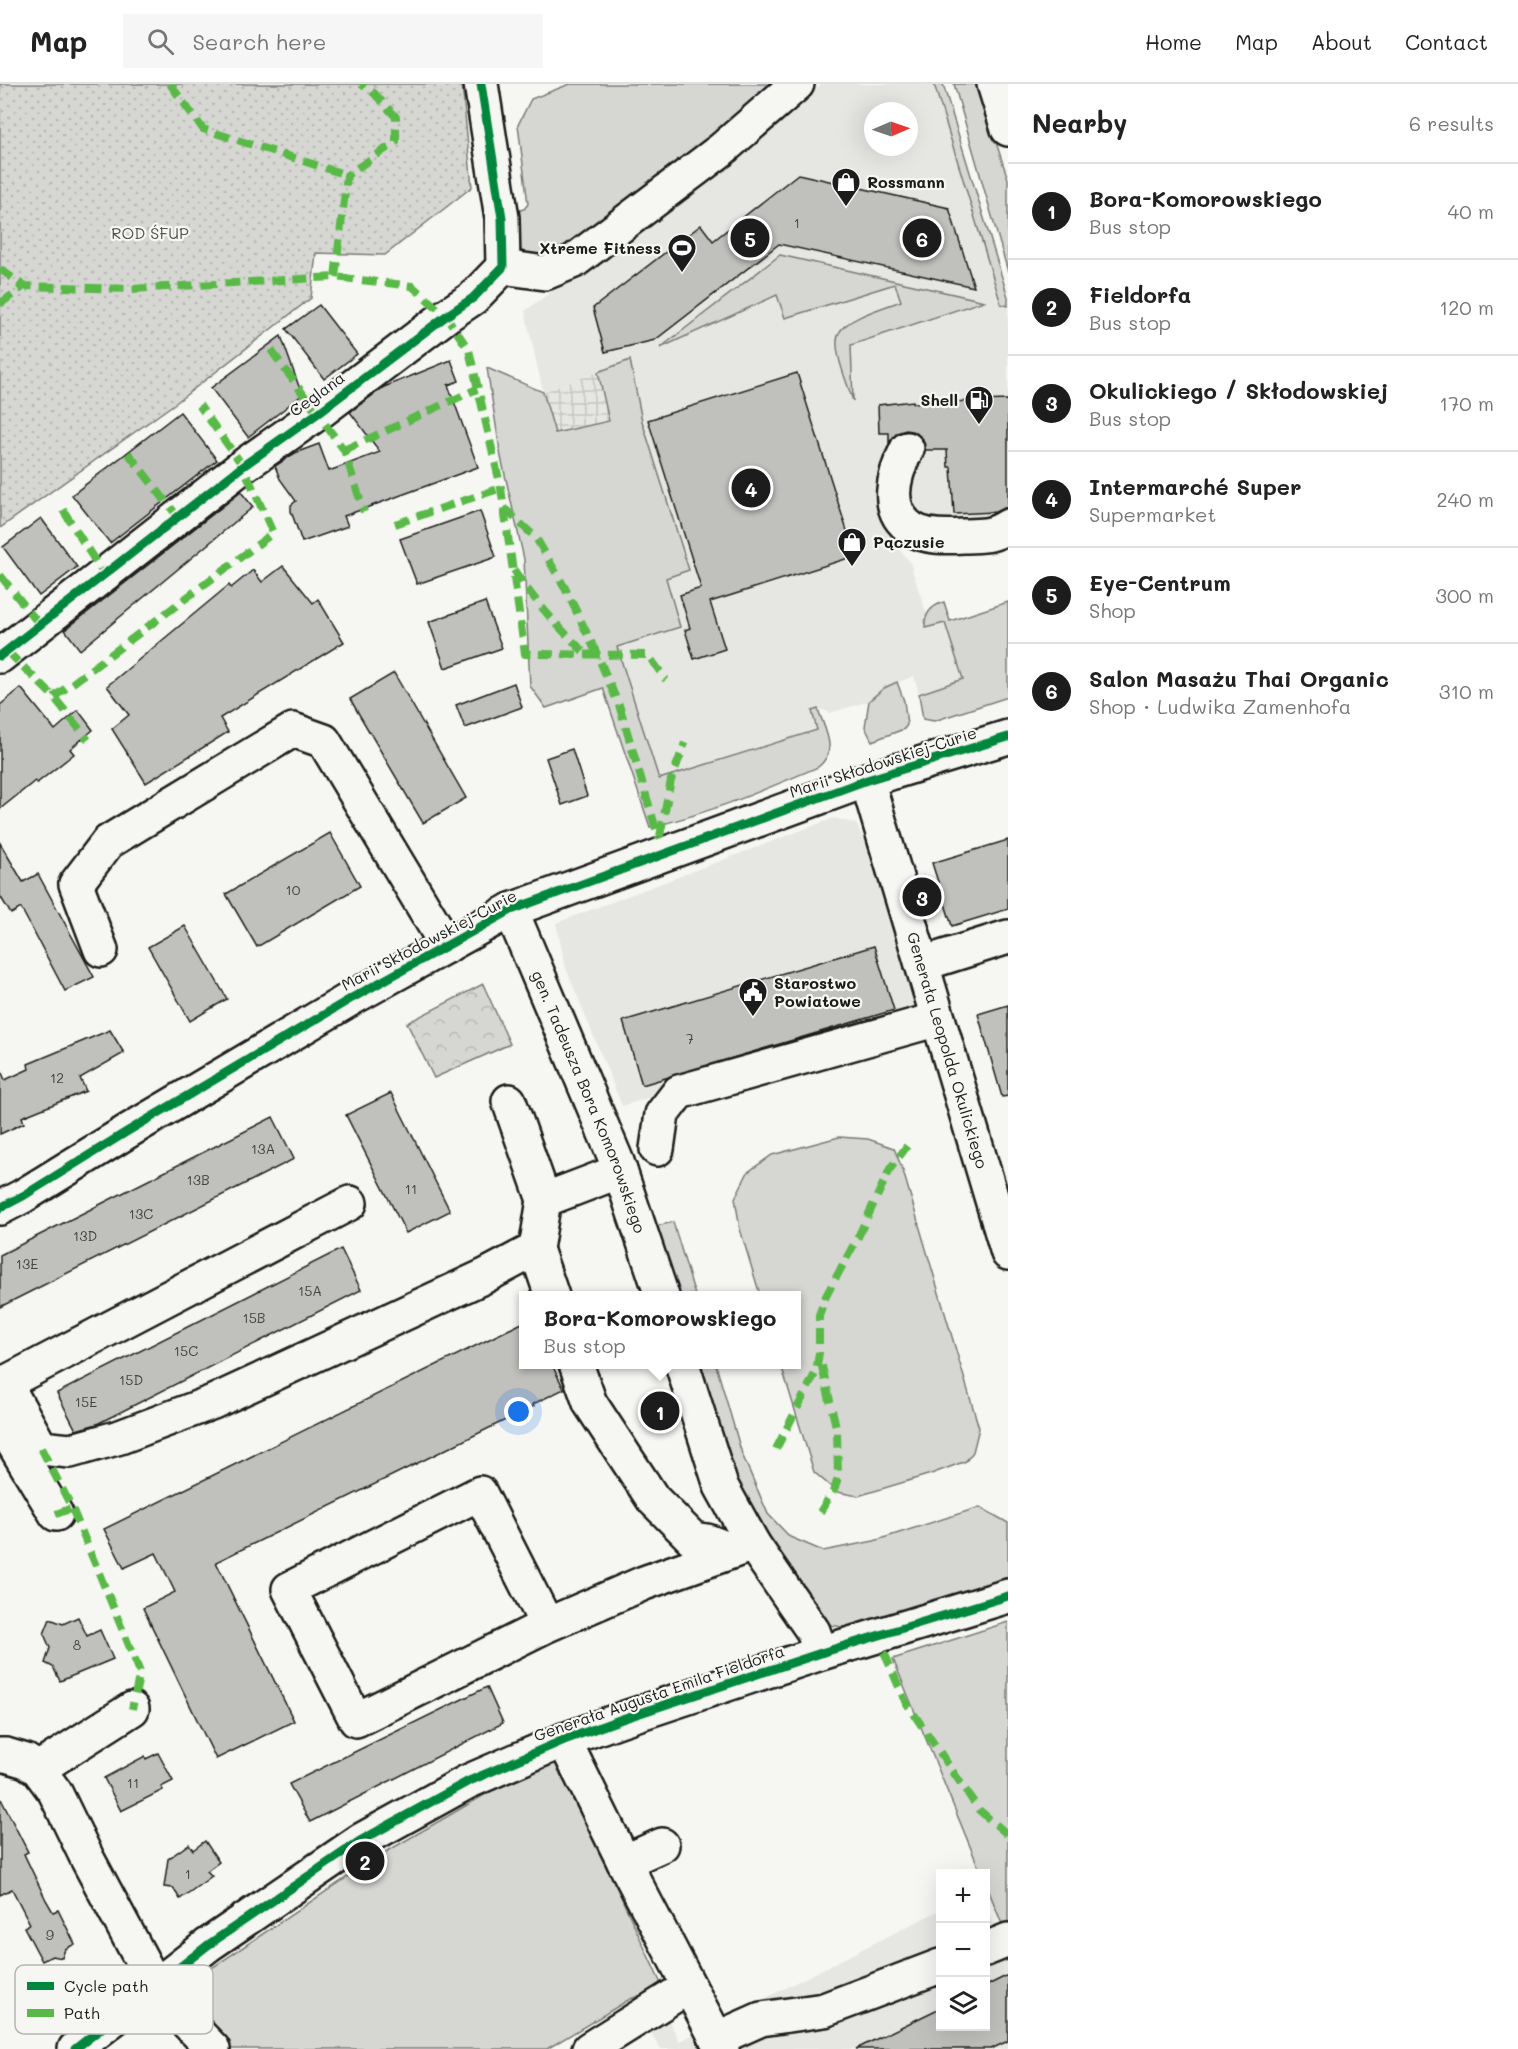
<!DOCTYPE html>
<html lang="en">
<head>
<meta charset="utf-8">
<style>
	:root { --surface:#fff; --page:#f6f6f6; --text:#222; --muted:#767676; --line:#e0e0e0; --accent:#1c1c1c }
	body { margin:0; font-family:Mali,sans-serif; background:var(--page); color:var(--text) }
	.controls { position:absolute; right:18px; bottom:18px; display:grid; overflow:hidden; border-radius:0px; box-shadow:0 6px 24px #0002 }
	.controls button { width:54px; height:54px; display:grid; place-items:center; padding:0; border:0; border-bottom:2px solid var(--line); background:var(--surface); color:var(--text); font:30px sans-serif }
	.compass { position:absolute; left:864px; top:18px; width:54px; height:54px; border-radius:50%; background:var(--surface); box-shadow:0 6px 24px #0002; rotate:88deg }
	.you { position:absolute; left:519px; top:1328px; width:21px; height:21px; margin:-15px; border:4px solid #fff; border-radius:50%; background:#1a73e8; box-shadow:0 0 0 9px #1a73e833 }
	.badge { display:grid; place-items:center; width:39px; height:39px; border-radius:50%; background:var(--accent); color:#fff; font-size:20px; font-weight:700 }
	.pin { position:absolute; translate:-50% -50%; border:3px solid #fff; box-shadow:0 2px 6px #0006 }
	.popup { position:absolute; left:519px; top:1207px; width:282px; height:78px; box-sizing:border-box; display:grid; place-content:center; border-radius:0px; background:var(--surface); filter:drop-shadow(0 2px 4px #0005); font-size:20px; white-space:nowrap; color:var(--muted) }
	.popup b { font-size:22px; color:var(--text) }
	.popup::after { content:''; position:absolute; left:50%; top:100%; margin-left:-12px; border:12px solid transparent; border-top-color:var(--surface) }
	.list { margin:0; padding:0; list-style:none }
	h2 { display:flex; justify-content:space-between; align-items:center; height:78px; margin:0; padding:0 24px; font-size:26px }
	h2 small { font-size:20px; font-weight:400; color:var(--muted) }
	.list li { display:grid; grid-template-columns:39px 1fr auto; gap:18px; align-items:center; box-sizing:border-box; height:96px; padding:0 24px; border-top:2px solid var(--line) }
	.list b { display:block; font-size:22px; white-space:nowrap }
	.list p { margin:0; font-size:20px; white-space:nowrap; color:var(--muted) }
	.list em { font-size:20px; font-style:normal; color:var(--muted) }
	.icon { flex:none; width:33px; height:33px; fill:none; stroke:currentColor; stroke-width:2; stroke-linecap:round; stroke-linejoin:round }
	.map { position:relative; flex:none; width:1008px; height:1965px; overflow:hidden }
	header { display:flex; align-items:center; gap:36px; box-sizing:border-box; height:84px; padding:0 30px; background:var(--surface); border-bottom:2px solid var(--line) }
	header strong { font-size:28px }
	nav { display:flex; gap:33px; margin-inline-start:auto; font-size:21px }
	.search { width:420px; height:54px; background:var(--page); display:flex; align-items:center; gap:15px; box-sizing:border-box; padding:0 21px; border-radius:0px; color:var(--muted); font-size:22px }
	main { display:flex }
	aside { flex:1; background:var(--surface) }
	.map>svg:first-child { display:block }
	.built { fill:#e6e6e2; fill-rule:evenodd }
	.industrial { fill:url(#industrial-grid) }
	.grass { fill:#d6d6d2; stroke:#797977; stroke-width:1.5 }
	.park { fill:url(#park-crowns); stroke:#797977; stroke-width:1.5 }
	.garden { fill:url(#garden-dots); stroke:#797977; stroke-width:1.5 }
	.building { fill:#c0c0bd; stroke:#1c1c1c; stroke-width:1.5 }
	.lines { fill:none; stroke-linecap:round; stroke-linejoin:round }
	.minor-casing { stroke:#1c1c1c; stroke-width:38 }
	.major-casing { stroke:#1c1c1c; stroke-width:38 }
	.minor { stroke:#f6f6f2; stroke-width:33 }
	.major { stroke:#f6f6f2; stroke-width:33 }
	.quiet { stroke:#58b947; stroke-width:8; stroke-dasharray:15 8; stroke-linecap:butt }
	.cycleway-casing { stroke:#f6f6f2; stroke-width:13 }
	.cycleway { stroke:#00873e; stroke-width:9 }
	.labels { text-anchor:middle; stroke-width:4.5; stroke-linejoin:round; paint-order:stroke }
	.number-label { font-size:14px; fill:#454544 }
	.poi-label { font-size:16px; font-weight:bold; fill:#1c1c1c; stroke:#f6f6f2; text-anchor:start }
	.park-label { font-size:16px; fill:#545453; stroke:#f6f6f2 }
	.street-label { font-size:16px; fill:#1c1c1c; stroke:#f6f6f2 }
	.key { fill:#f6f6f2; stroke:#b5b5b2; stroke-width:1.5 }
	.key-label { font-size:16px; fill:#1c1c1c }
</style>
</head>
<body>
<header>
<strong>Map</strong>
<div class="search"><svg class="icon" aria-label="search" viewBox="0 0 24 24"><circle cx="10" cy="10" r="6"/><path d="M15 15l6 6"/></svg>Search here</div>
<nav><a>Home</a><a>Map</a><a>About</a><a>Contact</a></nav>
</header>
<main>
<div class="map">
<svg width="1008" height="1965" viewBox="0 0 1008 1965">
	<defs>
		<pattern id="industrial-grid" width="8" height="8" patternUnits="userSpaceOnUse" patternTransform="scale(1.5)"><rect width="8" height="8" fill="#e6e6e2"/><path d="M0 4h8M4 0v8" fill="none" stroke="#c5c5c1"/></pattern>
		<pattern id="park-crowns" width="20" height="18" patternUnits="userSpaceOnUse" patternTransform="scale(1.5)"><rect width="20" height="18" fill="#d6d6d2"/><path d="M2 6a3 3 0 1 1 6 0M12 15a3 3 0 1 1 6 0" fill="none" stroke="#b7b7b4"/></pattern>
		<pattern id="garden-dots" width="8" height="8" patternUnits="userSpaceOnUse" patternTransform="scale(1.5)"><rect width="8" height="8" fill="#d6d6d2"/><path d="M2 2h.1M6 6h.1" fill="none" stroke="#b7b7b4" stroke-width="1.8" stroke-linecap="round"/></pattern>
	</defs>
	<rect width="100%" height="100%" fill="#f6f6f2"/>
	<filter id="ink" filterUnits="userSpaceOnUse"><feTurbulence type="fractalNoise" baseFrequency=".0167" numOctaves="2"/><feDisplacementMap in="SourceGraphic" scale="12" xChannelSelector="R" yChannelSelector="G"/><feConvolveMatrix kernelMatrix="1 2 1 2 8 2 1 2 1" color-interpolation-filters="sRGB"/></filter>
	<g filter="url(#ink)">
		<!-- built -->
		<g class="built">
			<path d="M822,0H934L1001,220L1008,222V462L899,465L910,478L915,495L927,531L924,537L926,544L945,538L963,595L919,610L914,592L884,604L869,617L830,629L823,626L812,627L817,645L659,695L616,563L680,543L666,494L689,486L642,337L630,276L543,308L525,227L677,115ZM873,27H909V63H873ZM780,171L983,216V217L851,261L852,314L837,263L838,249L846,241L901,217L895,200L785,234L778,211L663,263Z"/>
			<polygon points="834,734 856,740 878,783 924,929 622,1022 566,884 556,839"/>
			<polygon points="986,1822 997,1847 1008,1843 1008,1965 661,1965 634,1922 652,1907 680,1957 940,1826 940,1942 986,1942"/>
		</g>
		<!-- industrial -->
		<polygon class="industrial" points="598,288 610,336 555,349 543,308"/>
		<!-- grass -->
		<g class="grass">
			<polygon points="570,0 781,0 559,169 538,171 523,169 517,161 512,128 524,125 528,120 518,41 531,15"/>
			<polygon points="934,0 943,0 1008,213 1008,222 1001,220"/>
			<polygon points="954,0 977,0 1008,95 1008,188"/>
			<path d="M780,171L984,217L851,261L853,317C848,301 831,263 839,249C846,234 886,223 901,217L895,200L785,234L777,211L660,264Z"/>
			<path d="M630,276L642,337L689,486L666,494L680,543L617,563L659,695L817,646L812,627L818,625C825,647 839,666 818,683C764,706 708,730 650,743L603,604L546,624L530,602L524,475L501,373L487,284L543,308L555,349L609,337L598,288Z"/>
			<path d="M944,518L950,537L1008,518V613L934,637L923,635L919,610L963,595L945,539L925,544C924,531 931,522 944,518Z"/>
			<polygon points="897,598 904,617 907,641 904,645 872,657 865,643 869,617 884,604"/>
			<polygon points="839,1053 868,1055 894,1064 903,1087 979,1344 973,1368 966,1377 931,1390 858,1412 837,1408 814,1388 781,1281 796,1280 796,1212 760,1211 740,1145 735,1114 748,1088 772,1071"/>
			<polygon points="673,1138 695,1211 674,1211 653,1143"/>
			<polygon points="695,1281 716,1281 742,1370 768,1430 790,1453 823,1467 874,1457 980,1423 1008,1439 1008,1493 853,1545 831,1541 818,1531 751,1430 719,1359"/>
			<polygon points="1008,1538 1008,1843 1004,1845 986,1800 986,1790 981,1789 893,1575"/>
			<polygon points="555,1670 663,1904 630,1915 547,1965 224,1965 193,1934 197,1894 379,1772"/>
		</g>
		<!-- park -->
		<polygon class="park" points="483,900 510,960 434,994 407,939"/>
		<!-- garden -->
		<polygon class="garden" points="0,0 462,0 472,103 385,171 316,169 311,214 177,318 0,444"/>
		<!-- building -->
		<g class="building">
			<polygon points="798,90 949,124 974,203 779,160 655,256 605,268 593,224 701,141 713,157"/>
			<polygon points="319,221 357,270 324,295 286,245"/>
			<polygon points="281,252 302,311 248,353 211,304"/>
			<polygon points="451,276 459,297 448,301 478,383 344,432 348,442 302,458 291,427 291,421 296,417 280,395 275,382 295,369 319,360 329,387 380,368 350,328 384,303"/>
			<polygon points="797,289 855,472 710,518 725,565 694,575 685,546 690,544 680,511 701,504 648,336"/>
			<polygon points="1008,316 1008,423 995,428 954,430 951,383 948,383 947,366 925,366 923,355 915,348 906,346 897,349 889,359 889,349 879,349 878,321 913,317 913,319"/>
			<polygon points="180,328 217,376 110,459 72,411"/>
			<polygon points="241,408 253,423 80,566 65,546"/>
			<polygon points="480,427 496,473 417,500 400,455"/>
			<polygon points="41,434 77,483 39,512 3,463"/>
			<polygon points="283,482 313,519 318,515 344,558 220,634 228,648 146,699 112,645 129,631 107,602 229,501 231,504 253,486 262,498"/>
			<polygon points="485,518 502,564 445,584 429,538"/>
			<polygon points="394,589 466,714 423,739 350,615"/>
			<polygon points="514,599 522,623 465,644 456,621"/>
			<polygon points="21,604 55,646 78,626 93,646 70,665 74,670 37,699 35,697 0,725 0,621"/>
			<polygon points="572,665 587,712 562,721 546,674"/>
			<polygon points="330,749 360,802 257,863 226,810"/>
			<polygon points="1008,756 1008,825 952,842 932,779"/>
			<polygon points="0,759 23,798 38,790 94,893 65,907 21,824 11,830 0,812"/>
			<polygon points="185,842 227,915 190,937 148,863"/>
			<polygon points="874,862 894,926 642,1001 623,937"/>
			<polygon points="1008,921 1008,1012 1002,1013 978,930"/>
			<polygon points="110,946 124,969 80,994 86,1007 22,1033 24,1039 0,1050 0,984 5,996 29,985 28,980"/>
			<polygon points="391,1009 450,1127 406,1149 346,1031"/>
			<polygon points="273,1033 294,1075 0,1223 0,1171"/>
			<polygon points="341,1165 361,1206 97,1340 76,1346 57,1309"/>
			<polygon points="524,1238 524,1281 552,1281 564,1305 533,1320 534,1322 216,1478 294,1637 216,1675 143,1524 175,1508 156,1469 124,1484 104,1445"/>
			<polygon points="78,1533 87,1552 100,1546 113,1575 60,1597 53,1583 45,1579 50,1564 44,1550 50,1535 63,1540"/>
			<polygon points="487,1603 503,1639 310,1738 289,1700"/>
			<polygon points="158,1669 173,1697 161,1703 163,1706 121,1727 104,1694 145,1672 146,1675"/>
			<polygon points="0,1713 28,1768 24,1770 46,1816 53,1828 58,1826 75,1860 65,1865 62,1874 52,1872 42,1877 24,1843 30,1840 12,1805 0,1811"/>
			<polygon points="205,1757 219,1778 207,1787 212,1792 180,1815 173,1804 164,1803 168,1775 189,1760 193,1766"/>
			<polygon points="1008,1891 1008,1957 991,1965 856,1965 940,1924 940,1942 986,1942 986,1902"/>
		</g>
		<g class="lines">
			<!-- minor casing -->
			<g class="minor-casing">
				<g id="minor">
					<polyline points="503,183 545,189 574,177 721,66 797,0"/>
					<path d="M907,365C894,390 883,426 912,445C926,454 948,453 963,452C982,451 991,453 1008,442"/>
					<polyline points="0,572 243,382 318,329 446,232 473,214 503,183 502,134 481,0"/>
					<path id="s1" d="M867,696L1008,1169"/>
					<path id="s2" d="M511,826L617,1078L662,1212"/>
					<polyline points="101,866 76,800 108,758 293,646 324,657 447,862"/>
					<polyline points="922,880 1008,853"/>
					<polyline points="509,1017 544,1116 620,1087"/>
					<polyline points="657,1065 662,1030 679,1008 938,935"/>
					<polyline points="0,1124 23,1112 128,1047 352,914 511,826 867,696 1008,653"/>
					<polyline points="536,1165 552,1212"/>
					<polyline points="576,1280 590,1319 653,1415 693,1455 707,1457 733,1467"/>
					<polyline points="682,1280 721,1402 753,1460 813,1547 821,1569"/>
					<polyline points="0,1298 5,1299 350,1119"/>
					<polyline points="5,1299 41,1364 70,1367 120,1353 213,1318 485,1192 536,1165 544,1116"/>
					<polyline points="0,1337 56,1430"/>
					<polyline points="547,1541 480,1409 289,1505 356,1636 547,1541 644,1499 753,1460"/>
					<polyline points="564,1656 624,1778 722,1965"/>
					<polyline points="0,1671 6,1671 26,1677 38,1685 55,1708 88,1776 155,1901 174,1925 213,1965"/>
					<polyline points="38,1685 132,1625"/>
					<polyline points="624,1778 662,1761"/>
					<polyline points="986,1865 1008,1856"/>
					<polyline points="716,1955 761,1935 824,1926 940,1882"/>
					<polyline points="75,1965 208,1861 360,1757 467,1698 564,1656 622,1635 821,1569 1008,1512"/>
					<polyline points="589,1965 688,1903"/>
				</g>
			</g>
			<!-- major casing -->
			<g class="major-casing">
				<polyline id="major" points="994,0 1008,45"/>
			</g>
			<!-- minor -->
			<use href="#minor" class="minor"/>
			<!-- major -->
			<use href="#major" class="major"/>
			<!-- quiet -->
			<g class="quiet">
				<polyline points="170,0 203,45 347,91"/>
				<polyline points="0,185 24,202 131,205 335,193 412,202 446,232 469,266 501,404 525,570 648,571 666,596"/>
				<polyline points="335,193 347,91 396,58 396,33 374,9 361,0"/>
				<polyline points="0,220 24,202"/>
				<polyline points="271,266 344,366 364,428"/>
				<polyline points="344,366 477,305"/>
				<polyline points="128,369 178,433"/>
				<polyline points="504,424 536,454 565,504 597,570 620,624 659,755"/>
				<polyline points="63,426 104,491"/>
				<polyline points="395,440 501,404"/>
				<path d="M514,486C535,518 559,544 586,570"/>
				<polyline points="0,491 39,540"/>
				<polyline points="7,567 54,613 88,656"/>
				<polyline points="54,613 273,449 243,382 199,321"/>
				<polyline points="660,752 671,696 685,659"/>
				<polyline points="41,1364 72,1424 140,1588 132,1625"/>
				<polyline points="776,1365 816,1288 819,1269 819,1231 826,1212 858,1153 890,1085 907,1062"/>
				<polyline points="820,1428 835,1404 838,1393 837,1347 820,1274"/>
				<polyline points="56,1430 72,1424"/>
				<polyline points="884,1568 905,1617 979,1726 1008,1751"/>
			</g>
			<!-- cycleway casing -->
			<g class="cycleway-casing">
				<g id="cycleway">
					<polyline points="0,572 243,382 318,329 446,232 473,214 503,183 502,134 481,0"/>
					<polyline points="0,1124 23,1112 128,1047 352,914 511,826 867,696 1008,653"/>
					<polyline points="75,1965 208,1861 360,1757 467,1698 564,1656 622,1635 821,1569 1008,1512"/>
				</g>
			</g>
			<!-- cycleway -->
			<use href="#cycleway" class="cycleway"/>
		</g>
	</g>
	<!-- icons -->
	<defs>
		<g id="shop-pin" transform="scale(1.5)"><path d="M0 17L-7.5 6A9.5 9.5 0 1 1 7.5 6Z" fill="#1c1c1c" stroke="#f6f6f2"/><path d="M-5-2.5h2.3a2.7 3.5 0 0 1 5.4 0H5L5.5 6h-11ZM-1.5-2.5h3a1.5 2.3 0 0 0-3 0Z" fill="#fff"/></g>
		<g id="stadium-pin" transform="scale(1.5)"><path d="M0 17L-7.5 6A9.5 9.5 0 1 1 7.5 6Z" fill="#1c1c1c" stroke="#f6f6f2"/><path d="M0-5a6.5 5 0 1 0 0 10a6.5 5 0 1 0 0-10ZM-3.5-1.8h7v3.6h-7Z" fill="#fff"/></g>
		<g id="fuel-pin" transform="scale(1.5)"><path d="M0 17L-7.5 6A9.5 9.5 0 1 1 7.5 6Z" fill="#1c1c1c" stroke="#f6f6f2"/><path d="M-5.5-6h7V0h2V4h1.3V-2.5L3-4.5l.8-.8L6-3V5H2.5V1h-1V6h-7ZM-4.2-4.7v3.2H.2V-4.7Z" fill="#fff"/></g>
		<g id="civic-pin" transform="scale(1.5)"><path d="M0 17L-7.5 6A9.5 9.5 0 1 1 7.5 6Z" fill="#1c1c1c" stroke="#f6f6f2"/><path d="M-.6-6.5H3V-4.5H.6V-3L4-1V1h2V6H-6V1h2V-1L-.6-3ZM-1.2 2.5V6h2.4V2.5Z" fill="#fff"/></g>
	</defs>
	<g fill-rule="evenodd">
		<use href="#shop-pin" x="846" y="98"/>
		<use href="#stadium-pin" x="682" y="164"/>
		<use href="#fuel-pin" x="979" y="316"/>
		<use href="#shop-pin" x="852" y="458"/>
		<use href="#civic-pin" x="753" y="908"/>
	</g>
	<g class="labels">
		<!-- number labels -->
		<g class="number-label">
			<text x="797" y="144">1</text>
			<text x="293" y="811">10</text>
			<text x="690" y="960">7</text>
			<text x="57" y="999">12</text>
			<text x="263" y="1070">13A</text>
			<text x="198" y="1101">13B</text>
			<text x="411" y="1110">11</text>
			<text x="141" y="1135">13C</text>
			<text x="85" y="1157">13D</text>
			<text x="27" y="1185">13E</text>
			<text x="310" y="1212">15A</text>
			<text x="254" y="1239">15B</text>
			<text x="186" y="1272">15C</text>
			<text x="131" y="1301">15D</text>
			<text x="86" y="1323">15E</text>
			<text x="77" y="1566">8</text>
			<text x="133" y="1704">11</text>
			<text x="188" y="1795">1</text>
			<text x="50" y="1856">9</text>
		</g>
		<!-- poi labels -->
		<g class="poi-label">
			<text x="867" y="104">Rossmann</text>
			<text x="661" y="170" text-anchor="end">Xtreme Fitness</text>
			<text x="958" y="322" text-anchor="end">Shell</text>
			<text x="873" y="464">Pączusie</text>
			<text x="774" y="905">Starostwo<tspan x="774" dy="18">Powiatowe</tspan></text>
		</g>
		<!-- park labels -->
		<g class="park-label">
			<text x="150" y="155">ROD ŚFUP</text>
		</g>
		<!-- street labels -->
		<g class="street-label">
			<text transform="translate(317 310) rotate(-36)" y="6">Ceglana</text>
			<text transform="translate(883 678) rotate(-18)" y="6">Marii Skłodowskiej-Curie</text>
			<text transform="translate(429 856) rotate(-28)" y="6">Marii Skłodowskiej-Curie</text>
			<text dy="6" stroke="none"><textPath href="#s1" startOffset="282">Generała Leopolda Okulickiego</textPath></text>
			<text dy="6" stroke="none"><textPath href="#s2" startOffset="207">gen. Tadeusza Bora Komorowskiego</textPath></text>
			<text transform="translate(659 1609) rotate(-19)" y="6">Generała Augusta Emila Fieldorfa</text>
		</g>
	</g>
	<!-- legend -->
	<rect x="15" y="1881" width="198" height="69" rx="9" class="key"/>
	<rect x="27" y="1898" width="27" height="8" fill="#00873e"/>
	<rect x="27" y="1925" width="27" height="8" fill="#58b947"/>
	<g class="key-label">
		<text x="64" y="1908">Cycle path</text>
		<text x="64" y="1935">Path</text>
	</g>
</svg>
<div class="controls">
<button>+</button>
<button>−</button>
<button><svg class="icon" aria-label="layers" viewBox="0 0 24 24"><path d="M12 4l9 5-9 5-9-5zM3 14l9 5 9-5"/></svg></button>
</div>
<svg class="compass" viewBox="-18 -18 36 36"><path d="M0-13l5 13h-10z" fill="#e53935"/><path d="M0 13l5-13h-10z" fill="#767676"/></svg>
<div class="you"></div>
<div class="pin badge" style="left:660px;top:1327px">1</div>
<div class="popup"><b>Bora-Komorowskiego</b>Bus stop</div>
<div class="pin badge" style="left:365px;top:1777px">2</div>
<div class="pin badge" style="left:922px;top:813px">3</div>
<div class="pin badge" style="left:751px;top:404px">4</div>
<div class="pin badge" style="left:750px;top:154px">5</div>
<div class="pin badge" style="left:922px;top:154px">6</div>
</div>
<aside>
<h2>Nearby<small>6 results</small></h2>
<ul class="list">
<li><span class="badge">1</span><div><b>Bora-Komorowskiego</b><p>Bus stop</p></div><em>40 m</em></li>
<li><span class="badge">2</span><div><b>Fieldorfa</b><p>Bus stop</p></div><em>120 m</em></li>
<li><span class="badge">3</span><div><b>Okulickiego / Skłodowskiej</b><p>Bus stop</p></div><em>170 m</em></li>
<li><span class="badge">4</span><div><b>Intermarché Super</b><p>Supermarket</p></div><em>240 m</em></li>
<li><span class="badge">5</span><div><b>Eye-Centrum</b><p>Shop</p></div><em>300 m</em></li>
<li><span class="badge">6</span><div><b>Salon Masażu Thai Organic</b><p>Shop · Ludwika Zamenhofa</p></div><em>310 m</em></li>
</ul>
</aside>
</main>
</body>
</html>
